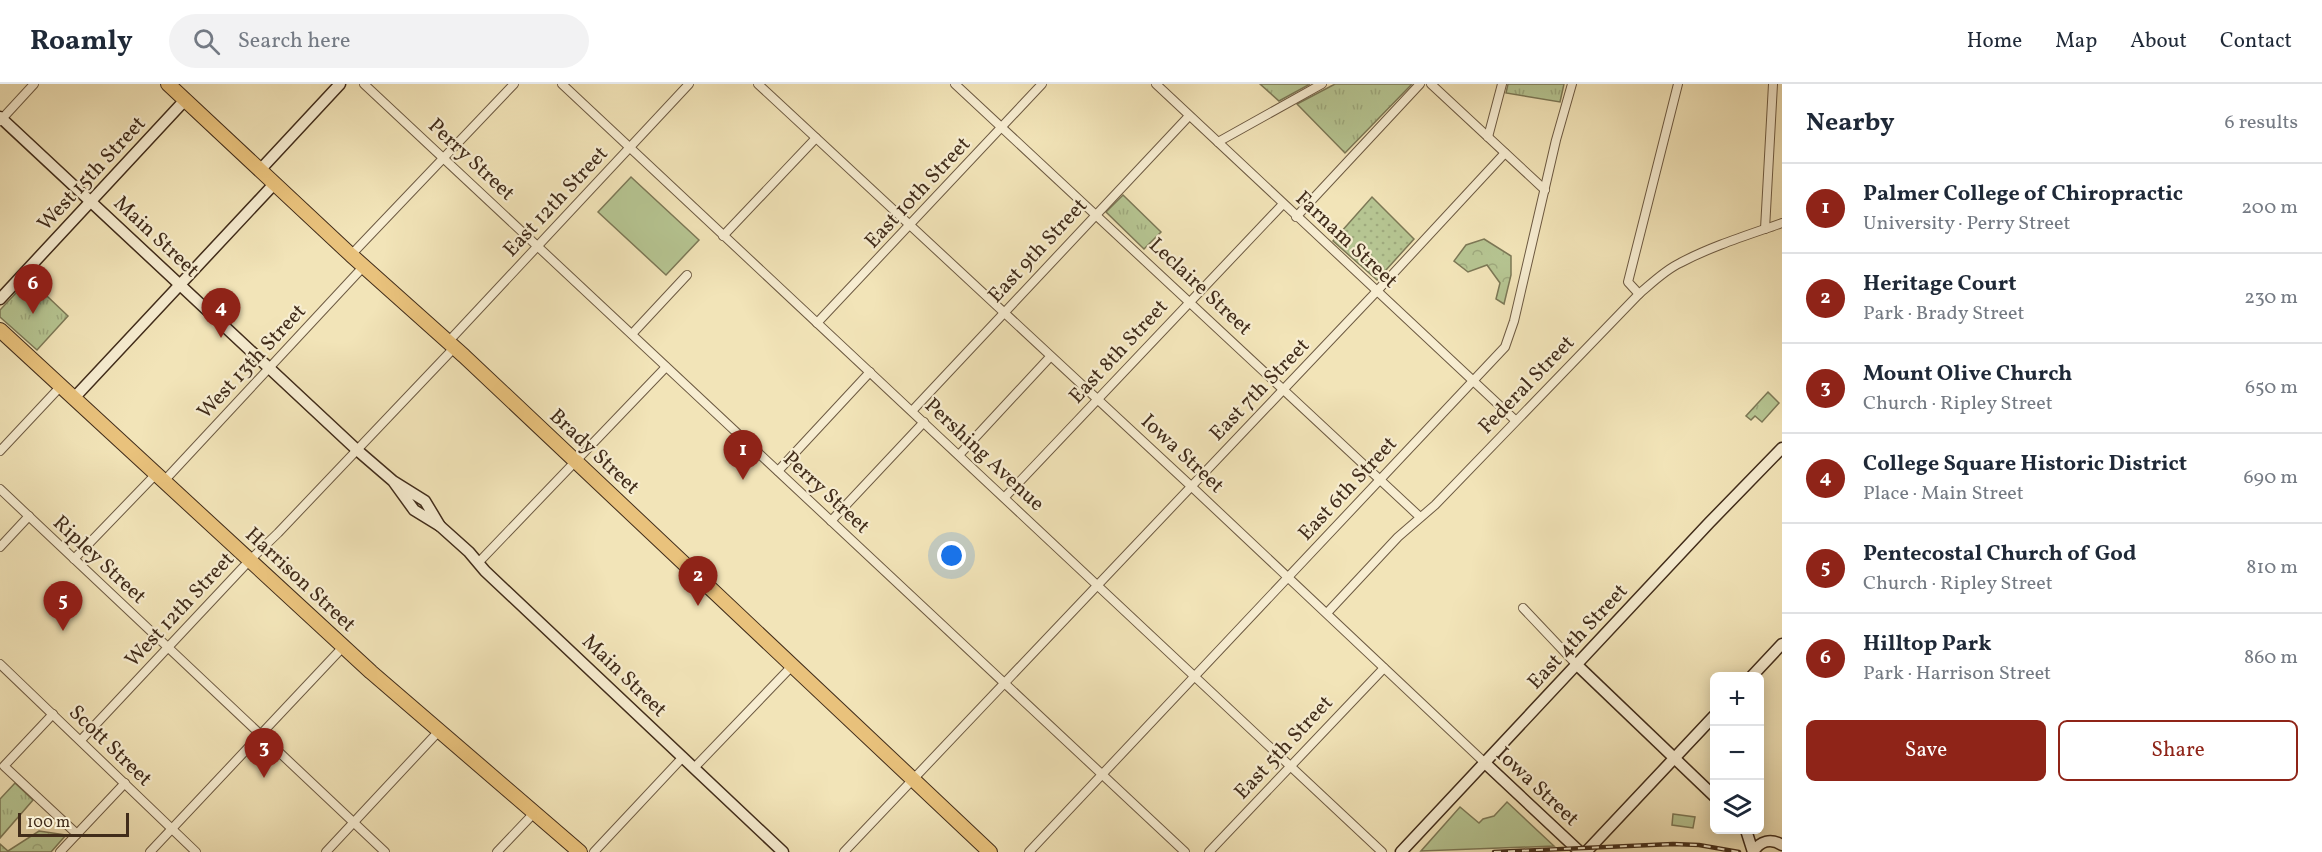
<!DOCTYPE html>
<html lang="en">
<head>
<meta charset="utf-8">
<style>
	:root { --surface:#fff; --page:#f2f2f3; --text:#1f2937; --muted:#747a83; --line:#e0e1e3; --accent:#8f2418 }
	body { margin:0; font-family:Vollkorn,serif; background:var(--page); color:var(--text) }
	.controls { position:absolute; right:18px; bottom:18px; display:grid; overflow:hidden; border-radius:9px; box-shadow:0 3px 15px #0003 }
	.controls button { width:54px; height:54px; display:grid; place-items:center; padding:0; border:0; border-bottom:2px solid var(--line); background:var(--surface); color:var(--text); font:30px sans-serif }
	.scale { position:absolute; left:18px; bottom:15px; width:111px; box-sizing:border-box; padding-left:6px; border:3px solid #412c1a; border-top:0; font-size:16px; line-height:21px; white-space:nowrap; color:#412c1a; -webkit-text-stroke:4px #f7edd1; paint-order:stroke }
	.you { position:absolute; left:952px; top:472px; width:21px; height:21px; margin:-15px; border:4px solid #fff; border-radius:50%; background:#1a73e8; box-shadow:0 0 0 9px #1a73e833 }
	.badge { display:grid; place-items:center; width:39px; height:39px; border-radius:50%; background:var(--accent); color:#fff; font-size:20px; font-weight:700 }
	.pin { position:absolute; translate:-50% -50px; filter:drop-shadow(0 2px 3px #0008) }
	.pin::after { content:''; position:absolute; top:32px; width:21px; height:18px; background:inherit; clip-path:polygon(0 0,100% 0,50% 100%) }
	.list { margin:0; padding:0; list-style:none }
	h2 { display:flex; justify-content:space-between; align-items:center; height:78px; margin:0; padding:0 24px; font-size:26px }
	h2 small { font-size:20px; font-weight:400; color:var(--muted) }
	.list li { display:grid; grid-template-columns:39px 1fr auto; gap:18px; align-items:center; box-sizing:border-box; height:90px; padding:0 24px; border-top:2px solid var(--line) }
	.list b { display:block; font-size:22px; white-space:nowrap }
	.list p { margin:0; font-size:20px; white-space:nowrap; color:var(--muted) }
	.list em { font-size:20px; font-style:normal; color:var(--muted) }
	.actions { display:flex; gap:12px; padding:18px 24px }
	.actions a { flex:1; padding:14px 0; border:2px solid var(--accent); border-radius:9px; text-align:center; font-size:21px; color:var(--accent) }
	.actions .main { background:var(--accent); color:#fff }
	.icon { flex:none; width:33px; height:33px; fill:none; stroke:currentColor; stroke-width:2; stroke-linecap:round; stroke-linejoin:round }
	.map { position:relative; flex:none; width:1782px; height:768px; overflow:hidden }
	header { display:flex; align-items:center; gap:36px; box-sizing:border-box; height:84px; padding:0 30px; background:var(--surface); border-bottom:2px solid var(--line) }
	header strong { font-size:28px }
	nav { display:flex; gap:33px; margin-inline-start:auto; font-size:21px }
	.search { width:420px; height:54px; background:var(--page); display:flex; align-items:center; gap:15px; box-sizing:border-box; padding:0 21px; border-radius:33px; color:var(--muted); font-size:22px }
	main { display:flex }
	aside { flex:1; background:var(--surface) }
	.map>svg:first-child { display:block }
	.grass { fill:#b6c592; stroke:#7c7856; stroke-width:1.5 }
	.forest { fill:url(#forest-crowns); stroke:#7c7856; stroke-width:1.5 }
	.park { fill:url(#park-tufts); stroke:#7c7856; stroke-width:1.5 }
	.garden { fill:url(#garden-dots); stroke:#7c7856; stroke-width:1.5 }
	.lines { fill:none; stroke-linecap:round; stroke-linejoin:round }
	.street-casing { stroke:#6d5a42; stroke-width:10 }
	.secondary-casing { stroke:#412c1a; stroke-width:13 }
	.highway-casing { stroke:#412c1a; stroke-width:16 }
	.street { stroke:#f7edd1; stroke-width:8 }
	.secondary { stroke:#f7edd1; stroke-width:10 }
	.highway { stroke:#e9c27c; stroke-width:14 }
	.rail-casing { stroke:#412c1a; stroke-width:4.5 }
	.rail { stroke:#f7edd1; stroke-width:2; stroke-dasharray:7; stroke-linecap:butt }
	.labels { text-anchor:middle; stroke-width:4.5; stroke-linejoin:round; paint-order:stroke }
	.street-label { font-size:21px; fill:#412c1a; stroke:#f7edd1 }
</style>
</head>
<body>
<header>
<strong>Roamly</strong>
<div class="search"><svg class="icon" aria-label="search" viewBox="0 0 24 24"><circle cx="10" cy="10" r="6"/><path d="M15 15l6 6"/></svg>Search here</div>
<nav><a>Home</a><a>Map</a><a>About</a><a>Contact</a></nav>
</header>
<main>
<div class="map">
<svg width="1782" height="768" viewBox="0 0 1782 768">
	<defs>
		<pattern id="forest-crowns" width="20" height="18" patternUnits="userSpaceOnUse" patternTransform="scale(1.5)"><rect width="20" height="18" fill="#b6c592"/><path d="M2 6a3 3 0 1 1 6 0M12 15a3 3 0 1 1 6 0" fill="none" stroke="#9ea97d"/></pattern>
		<pattern id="park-tufts" width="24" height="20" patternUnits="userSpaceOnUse" patternTransform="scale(1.5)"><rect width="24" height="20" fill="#b6c592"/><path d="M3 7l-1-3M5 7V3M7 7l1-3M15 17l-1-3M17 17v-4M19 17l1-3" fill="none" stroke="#9ea97d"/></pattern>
		<pattern id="garden-dots" width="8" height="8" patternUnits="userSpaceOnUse" patternTransform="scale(1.5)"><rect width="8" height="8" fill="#b6c592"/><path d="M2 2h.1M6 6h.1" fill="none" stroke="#9ea97d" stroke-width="1.8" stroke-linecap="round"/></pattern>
	</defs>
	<rect width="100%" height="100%" fill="#f2e4b8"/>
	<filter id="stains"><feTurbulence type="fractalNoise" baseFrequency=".00333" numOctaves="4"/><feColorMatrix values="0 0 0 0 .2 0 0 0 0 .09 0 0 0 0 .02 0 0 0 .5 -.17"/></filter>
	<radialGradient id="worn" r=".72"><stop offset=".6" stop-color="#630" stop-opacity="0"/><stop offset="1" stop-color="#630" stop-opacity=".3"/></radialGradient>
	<!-- grass -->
	<g class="grass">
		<polygon points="631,93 699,156 666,191 598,128"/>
		<polygon points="1507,718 1554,762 1421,767 1460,723 1479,739 1483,735 1494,732"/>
		<polygon points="1673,730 1695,733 1693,744 1672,741"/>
	</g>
	<!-- forest -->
	<g class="forest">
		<polygon points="1484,155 1511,172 1511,191 1504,220 1496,215 1500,199 1487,181 1468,188 1454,177 1466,161"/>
		<polygon points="39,747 66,751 51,768 0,768 0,760 8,767"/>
	</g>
	<!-- park -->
	<g class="park">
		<polygon points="1260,0 1310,0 1279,17"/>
		<polygon points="1335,0 1412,0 1345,69 1297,20"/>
		<polygon points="1508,0 1564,0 1560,18 1506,9"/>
		<polygon points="1123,111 1161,148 1144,165 1106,128"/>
		<polygon points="29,195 68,232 37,266 0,233 0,226"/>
		<polygon points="1768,308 1779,319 1762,338 1755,332 1751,336 1746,332"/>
		<polygon points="15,699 33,716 0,754 0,715"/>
	</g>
	<!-- garden -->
	<polygon class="garden" points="1372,113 1414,155 1377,196 1333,157"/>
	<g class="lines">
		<!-- street casing -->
		<g class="street-casing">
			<g id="street">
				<polyline points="364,0 1185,768"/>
				<polyline points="562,0 1382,768"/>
				<polyline points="758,0 1192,403 1485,679"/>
				<polyline points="955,0 1420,433"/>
				<polyline points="1156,0 1515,336"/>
				<polyline points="1431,0 1545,106"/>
				<polyline points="0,37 34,0"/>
				<polyline points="1488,53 1502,0"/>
				<polyline points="1218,58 1322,0"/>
				<polyline points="1296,133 1420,0"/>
				<polyline points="1765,145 1773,0"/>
				<polyline points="723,152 816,54"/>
				<polyline points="351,171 514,0"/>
				<polyline points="1639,210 1628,198 1678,0"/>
				<polyline points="817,239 1042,0"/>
				<polyline points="632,250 687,191"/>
				<polyline points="448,258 689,0"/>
				<polyline points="912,327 1189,32"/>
				<polyline points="0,367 61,302"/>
				<polyline points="959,371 1050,273"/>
				<polyline points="778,387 870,288"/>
				<polyline points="164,397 364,182"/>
				<polyline points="0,405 385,768"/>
				<polyline points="1005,413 1283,120"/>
				<polyline points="831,437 924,338"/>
				<polyline points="0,463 29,432"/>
				<polyline points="74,475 157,389"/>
				<polyline points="478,479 666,283"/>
				<polyline points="1523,524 1576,580"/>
				<path d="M1327,529L1398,453L1435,421L1639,210C1652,199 1665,186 1680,179C1712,162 1748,151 1782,139"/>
				<polyline points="0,580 196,768"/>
				<polyline points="53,630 4,682 77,750"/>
				<polyline points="81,656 249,477 278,449 454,264"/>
				<polyline points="694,684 793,581"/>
				<polyline points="60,768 125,699"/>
				<polyline points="150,768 343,563"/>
				<polyline points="326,768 439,647"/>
				<polyline points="497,768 535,728"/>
				<polyline points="594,768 683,673"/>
				<polyline points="844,768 1377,207 1505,69"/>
				<polyline points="1029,768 1505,263 1514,237 1556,56 1572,0"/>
				<polyline points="1209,768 1384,584"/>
			</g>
		</g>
		<!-- secondary casing -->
		<g class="secondary-casing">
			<g id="secondary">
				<polyline points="0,33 357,366 393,397 425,417 440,442 414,426 393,397"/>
				<polyline points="260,86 340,0"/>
				<polyline points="0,215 185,16"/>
				<polyline points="74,314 275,99"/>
				<polyline points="440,442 469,468 485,487 783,768"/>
				<polyline points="1576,580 1714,712"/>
				<polyline points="1752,592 1782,560"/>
				<polyline points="1485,679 1580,768"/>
				<polyline points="1746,746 1753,768"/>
				<polyline points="1401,768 1709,439 1782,364"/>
				<polyline points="1586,768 1714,632"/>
				<path d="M1753,768C1760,757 1771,754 1782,761"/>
			</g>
		</g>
		<!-- highway casing -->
		<g class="highway-casing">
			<g id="highway">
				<polyline points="168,0 351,171 464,272 990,768"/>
				<polyline points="0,246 371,588 580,768"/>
			</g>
		</g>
		<!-- street -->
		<use href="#street" class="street"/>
		<!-- secondary -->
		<use href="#secondary" class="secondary"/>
		<!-- highway -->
		<use href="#highway" class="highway"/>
		<!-- rail casing -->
		<g class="rail-casing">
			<polyline id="rail" points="1494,768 1673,760 1699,761 1739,768"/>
		</g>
		<!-- rail -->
		<use href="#rail" class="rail"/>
	</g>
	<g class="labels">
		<!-- street labels -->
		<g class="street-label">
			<text transform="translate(472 75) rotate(43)" y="7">Perry Street</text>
			<text transform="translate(91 89) rotate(-47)" y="7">West 15th Street</text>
			<text transform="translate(917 108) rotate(-47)" y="7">East 10th Street</text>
			<text transform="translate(555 117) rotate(-47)" y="7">East 12th Street</text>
			<text transform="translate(157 152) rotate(43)" y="7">Main Street</text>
			<text transform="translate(1347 155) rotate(43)" y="7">Farnam Street</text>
			<text transform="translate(1037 166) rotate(-47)" y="7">East 9th Street</text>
			<text transform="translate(1201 202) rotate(43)" y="7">Leclaire Street</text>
			<text transform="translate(1118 267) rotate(-47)" y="7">East 8th Street</text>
			<text transform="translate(251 277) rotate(-47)" y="7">West 13th Street</text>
			<text transform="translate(1526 300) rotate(-46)" y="7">Federal Street</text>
			<text transform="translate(1259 305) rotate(-46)" y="7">East 7th Street</text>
			<text transform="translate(595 367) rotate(43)" y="7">Brady Street</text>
			<text transform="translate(1183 369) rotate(43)" y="7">Iowa Street</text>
			<text transform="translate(985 370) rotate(43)" y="7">Pershing Avenue</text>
			<text transform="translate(1347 404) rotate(-47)" y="7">East 6th Street</text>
			<text transform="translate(827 408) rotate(43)" y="7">Perry Street</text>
			<text transform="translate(100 475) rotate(43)" y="7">Ripley Street</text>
			<text transform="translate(301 495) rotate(43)" y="7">Harrison Street</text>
			<text transform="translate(179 525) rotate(-47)" y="7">West 12th Street</text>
			<text transform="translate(1577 552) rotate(-47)" y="7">East 4th Street</text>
			<text transform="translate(625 591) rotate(44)" y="7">Main Street</text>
			<text transform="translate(111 661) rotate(44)" y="7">Scott Street</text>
			<text transform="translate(1283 663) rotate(-47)" y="7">East 5th Street</text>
			<text transform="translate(1538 702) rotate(43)" y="7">Iowa Street</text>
		</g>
	</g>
	<rect width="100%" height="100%" filter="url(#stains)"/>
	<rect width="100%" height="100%" fill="url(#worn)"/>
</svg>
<div class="controls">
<button>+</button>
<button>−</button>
<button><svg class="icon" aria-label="layers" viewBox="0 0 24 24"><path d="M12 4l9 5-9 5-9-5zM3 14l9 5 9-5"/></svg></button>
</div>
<div class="scale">100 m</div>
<div class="you"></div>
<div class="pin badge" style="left:743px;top:396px">1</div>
<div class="pin badge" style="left:698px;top:522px">2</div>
<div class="pin badge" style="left:264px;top:694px">3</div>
<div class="pin badge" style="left:221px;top:254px">4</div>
<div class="pin badge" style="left:63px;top:547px">5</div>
<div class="pin badge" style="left:33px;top:230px">6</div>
</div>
<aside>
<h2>Nearby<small>6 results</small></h2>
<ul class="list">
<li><span class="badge">1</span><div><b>Palmer College of Chiropractic</b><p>University · Perry Street</p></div><em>200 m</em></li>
<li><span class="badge">2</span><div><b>Heritage Court</b><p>Park · Brady Street</p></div><em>230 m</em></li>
<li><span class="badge">3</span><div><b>Mount Olive Church</b><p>Church · Ripley Street</p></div><em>650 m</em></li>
<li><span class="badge">4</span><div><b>College Square Historic District</b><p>Place · Main Street</p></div><em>690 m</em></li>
<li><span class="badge">5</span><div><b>Pentecostal Church of God</b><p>Church · Ripley Street</p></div><em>810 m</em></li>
<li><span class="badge">6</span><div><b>Hilltop Park</b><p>Park · Harrison Street</p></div><em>860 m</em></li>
</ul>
<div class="actions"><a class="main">Save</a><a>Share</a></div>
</aside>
</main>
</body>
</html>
